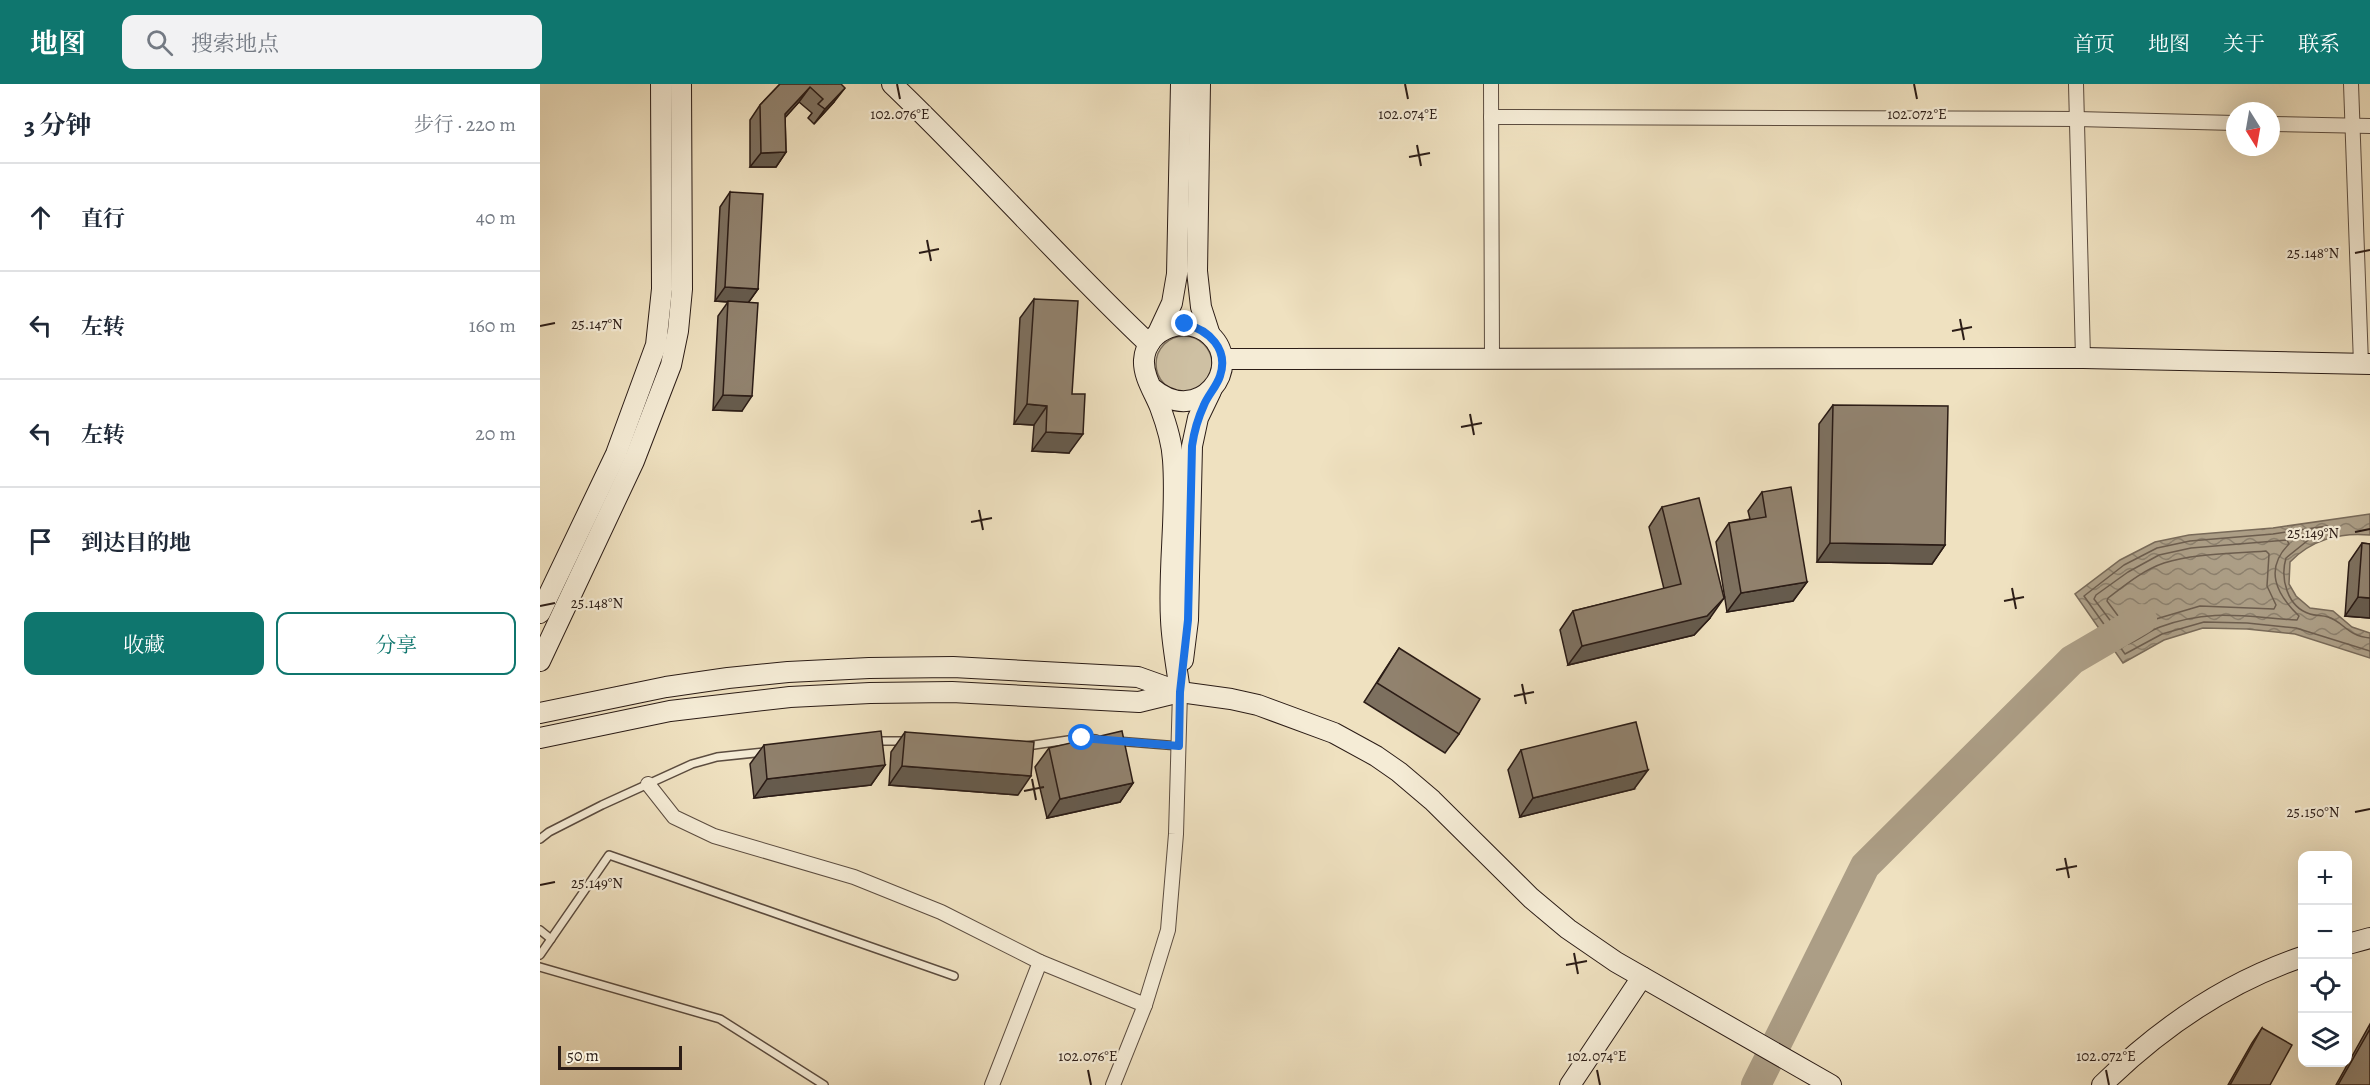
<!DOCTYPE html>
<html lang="zh">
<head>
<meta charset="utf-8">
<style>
	:root { --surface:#fff; --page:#f2f2f3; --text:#1f2937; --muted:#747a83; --line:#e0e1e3; --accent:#0f766e }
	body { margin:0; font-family:Alegreya,"Noto Serif SC",serif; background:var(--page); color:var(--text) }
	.controls { position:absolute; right:18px; bottom:18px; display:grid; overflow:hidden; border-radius:12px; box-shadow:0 6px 24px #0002 }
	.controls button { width:54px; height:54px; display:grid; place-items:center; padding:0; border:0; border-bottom:2px solid var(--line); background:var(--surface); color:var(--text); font:30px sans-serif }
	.compass { position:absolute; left:1686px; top:18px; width:54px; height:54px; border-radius:50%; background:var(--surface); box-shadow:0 6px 24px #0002; rotate:169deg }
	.scale { position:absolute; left:18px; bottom:15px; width:124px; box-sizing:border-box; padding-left:6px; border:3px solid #2b1c16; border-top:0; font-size:16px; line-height:21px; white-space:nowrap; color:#2b1c16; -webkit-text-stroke:4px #f5ecd6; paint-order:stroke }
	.stop { position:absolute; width:18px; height:18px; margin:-14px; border:4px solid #1a73e8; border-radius:50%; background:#fff }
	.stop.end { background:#1a73e8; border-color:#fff; box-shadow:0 2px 6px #0008 }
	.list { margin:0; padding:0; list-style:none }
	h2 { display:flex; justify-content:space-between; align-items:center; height:78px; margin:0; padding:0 24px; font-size:26px }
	h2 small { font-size:20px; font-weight:400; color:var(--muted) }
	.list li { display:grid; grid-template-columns:39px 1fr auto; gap:18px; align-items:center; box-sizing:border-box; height:108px; padding:0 24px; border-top:2px solid var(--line) }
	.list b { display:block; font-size:22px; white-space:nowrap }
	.list em { font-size:20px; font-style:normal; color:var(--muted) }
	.actions { display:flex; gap:12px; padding:18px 24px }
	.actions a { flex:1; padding:14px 0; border:2px solid var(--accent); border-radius:12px; text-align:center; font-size:21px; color:var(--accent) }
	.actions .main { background:var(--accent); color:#fff }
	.icon { flex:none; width:33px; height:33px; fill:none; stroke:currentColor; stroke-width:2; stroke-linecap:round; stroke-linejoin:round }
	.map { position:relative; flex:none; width:1830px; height:1001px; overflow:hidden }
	header { display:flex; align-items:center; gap:36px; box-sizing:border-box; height:84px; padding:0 30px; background:var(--accent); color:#fff }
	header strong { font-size:28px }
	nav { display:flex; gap:33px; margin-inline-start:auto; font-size:21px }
	.search { width:420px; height:54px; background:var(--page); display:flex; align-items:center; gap:15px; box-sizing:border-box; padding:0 21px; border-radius:12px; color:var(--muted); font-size:22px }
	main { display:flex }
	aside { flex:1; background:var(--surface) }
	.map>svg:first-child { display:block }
	.grass { fill:#cec0a3; stroke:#7c6e5c; stroke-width:1.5 }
	.water { fill:url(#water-waves); stroke:#786a59; stroke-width:1.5 }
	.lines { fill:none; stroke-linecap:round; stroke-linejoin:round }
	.shore { stroke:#6c5d4e; stroke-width:1.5 }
	.river { stroke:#ac9e86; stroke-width:30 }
	.lane-casing { stroke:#5c4d40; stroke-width:10 }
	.street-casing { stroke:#5c4d40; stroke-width:16 }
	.secondary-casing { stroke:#2b1c16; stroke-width:22 }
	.lane { stroke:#f5ecd6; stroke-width:7 }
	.street { stroke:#f5ecd6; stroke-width:14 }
	.secondary { stroke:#f5ecd6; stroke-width:20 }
	.wall { fill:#7d705f; stroke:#2b1c16; stroke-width:1.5 }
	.shaded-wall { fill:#665b4d; stroke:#2b1c16; stroke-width:1.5 }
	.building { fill:#91826e; stroke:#2b1c16; stroke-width:1.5 }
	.route { stroke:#1a73e8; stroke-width:8 }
	.ticks { fill:none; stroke:#2b1c16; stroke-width:2 }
	.ticks-label { font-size:15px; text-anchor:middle; fill:#2b1c16; stroke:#f5ecd6; stroke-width:4.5; stroke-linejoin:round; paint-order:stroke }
</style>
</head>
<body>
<header>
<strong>地图</strong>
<div class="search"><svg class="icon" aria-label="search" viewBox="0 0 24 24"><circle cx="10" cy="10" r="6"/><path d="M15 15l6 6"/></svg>搜索地点</div>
<nav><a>首页</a><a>地图</a><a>关于</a><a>联系</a></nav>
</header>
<main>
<aside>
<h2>3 分钟<small>步行 · 220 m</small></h2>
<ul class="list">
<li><svg class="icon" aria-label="ahead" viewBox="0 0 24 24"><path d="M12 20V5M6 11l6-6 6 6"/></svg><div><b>直行</b></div><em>40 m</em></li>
<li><svg class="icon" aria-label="left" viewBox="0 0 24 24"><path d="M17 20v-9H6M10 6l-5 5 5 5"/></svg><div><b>左转</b></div><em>160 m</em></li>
<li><svg class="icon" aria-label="left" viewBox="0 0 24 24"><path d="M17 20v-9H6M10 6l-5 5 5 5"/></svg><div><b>左转</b></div><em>20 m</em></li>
<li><svg class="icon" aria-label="arrive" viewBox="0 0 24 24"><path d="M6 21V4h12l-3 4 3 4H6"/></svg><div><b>到达目的地</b></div></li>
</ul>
<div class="actions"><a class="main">收藏</a><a>分享</a></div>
</aside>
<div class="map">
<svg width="1830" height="1001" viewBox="0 0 1830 1001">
	<defs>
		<pattern id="water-waves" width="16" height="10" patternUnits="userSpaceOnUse" patternTransform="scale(1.5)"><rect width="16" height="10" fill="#ac9e86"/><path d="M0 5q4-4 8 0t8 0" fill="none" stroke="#8c806d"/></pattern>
	</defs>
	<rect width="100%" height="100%" fill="#efe1c0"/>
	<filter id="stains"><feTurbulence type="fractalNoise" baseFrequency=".00333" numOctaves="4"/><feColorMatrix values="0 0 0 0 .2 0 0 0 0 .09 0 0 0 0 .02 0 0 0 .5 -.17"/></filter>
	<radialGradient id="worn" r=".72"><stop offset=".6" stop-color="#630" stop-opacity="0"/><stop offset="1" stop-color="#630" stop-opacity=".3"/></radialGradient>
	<!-- grass -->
	<circle class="grass" cx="644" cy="280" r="28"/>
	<!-- water -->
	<path class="water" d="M1830,430V451C1800,448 1771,456 1750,478L1749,500L1756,512L1770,524L1793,527L1812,543L1830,549V574L1755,550L1707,545L1663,544L1624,556L1583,579L1535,510L1580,476L1615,458L1649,451L1733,444Z"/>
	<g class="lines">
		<!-- shore -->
		<g class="shore">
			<path d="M1747,456L1749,460C1724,485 1736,510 1759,532L1757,536C1705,533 1671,524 1620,543C1609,547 1599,556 1588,560L1554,515L1556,511L1588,488L1619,471L1651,464Z"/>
			<path d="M1726,467L1729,470L1727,502L1736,521L1734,525L1660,522L1616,535L1590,548L1567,517L1568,514C1585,501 1603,486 1624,479C1656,469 1692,470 1726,467Z"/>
			<path d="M1830,554C1807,552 1804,538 1788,533C1782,531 1776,532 1770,530C1747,523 1740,494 1746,474L1772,453L1788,448L1789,445L1787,442L1733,450L1650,457L1617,464L1584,481L1544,512L1585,570L1622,550L1664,538L1707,539L1756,544L1830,567"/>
		</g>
		<!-- river -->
		<polyline class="river" points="1216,1001 1325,782 1532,576 1602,535"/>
		<!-- lane casing -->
		<g class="lane-casing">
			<g id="lane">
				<polyline points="334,657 368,657"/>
				<polyline points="576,657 639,662"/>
				<polyline points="487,662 542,654 556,655"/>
				<polyline points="0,755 9,748 62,721 152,680 177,673 225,668"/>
				<polyline points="0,846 11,855"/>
				<polyline points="0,871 69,771 414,892"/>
				<polyline points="0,883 180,935 284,1001"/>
			</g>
		</g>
		<!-- street casing -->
		<g class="street-casing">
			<g id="street">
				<polyline points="951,0 952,275"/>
				<polyline points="1536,0 1543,274"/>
				<polyline points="1811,0 1821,280"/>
				<polyline points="951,33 1537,35 1695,39"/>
				<polyline points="1731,40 1830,42"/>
				<polyline points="108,700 134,733 174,752 314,793 401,828 500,878 605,921"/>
				<polyline points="452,1001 500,878"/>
				<polyline points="573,1001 605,921 628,846 636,750 640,608"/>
			</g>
		</g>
		<!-- secondary casing -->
		<g class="secondary-casing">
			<g id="secondary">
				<path d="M352,0C440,84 520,176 609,260"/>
				<polyline points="660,0 657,187 661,223 670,251"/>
				<polyline points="618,249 632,219 637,190 641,0"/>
				<polyline points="682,275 1543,274 1830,280"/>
				<path d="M612,304C659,344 705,283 670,251C647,230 606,244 604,276C603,292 614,308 620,323C626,339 632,358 633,376C637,429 628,483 631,536C632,560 637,584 640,608"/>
				<polyline points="0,529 76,370 116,261 122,205 121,0"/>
				<polyline points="643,576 648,536 652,362 658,334 671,307"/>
				<polyline points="0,577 94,377 131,281 138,247 142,205 141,0"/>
				<polyline points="0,629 126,603 188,594 248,588 329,584 413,583 598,593 640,608 691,615 718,621 794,649 836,672 859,688 892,716 991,814 1028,845 1076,878 1291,1001"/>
				<polyline points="0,654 130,627 250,613 330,609 412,608 599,618 640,608"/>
				<polyline points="1808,860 1830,854"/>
				<polyline points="1030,1001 1102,893"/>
				<path d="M1562,1001C1620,944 1685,899 1762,873"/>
			</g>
		</g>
		<!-- lane -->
		<use href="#lane" class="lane"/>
		<!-- street -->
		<use href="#street" class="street"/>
		<!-- secondary -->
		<use href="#secondary" class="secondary"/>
	</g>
	<!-- wall -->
	<g class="wall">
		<polygon points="240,0 301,0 294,18 274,40 268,34 272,29 259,18 245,33 246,68 236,83 210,83 210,36 220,21"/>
		<polygon points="190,108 218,205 208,219 202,327 173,326 178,232 188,218 175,217 180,123"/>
		<polygon points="494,215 529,369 492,367 494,341 474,340 480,234"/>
		<polygon points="1293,321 1405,461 1392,480 1277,478 1279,340"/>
		<polygon points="1222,408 1267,498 1253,517 1187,528 1176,458 1189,439 1210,435 1208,427"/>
		<polygon points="1122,423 1170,534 1154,551 1028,581 1020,546 1033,527 1124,505 1109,443"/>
		<polygon points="1822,459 1830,460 1830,534 1805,532 1809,478"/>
		<polygon points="859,564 919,650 905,669 824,618 846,584"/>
		<polygon points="365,648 478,711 349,701 351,668"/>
		<polygon points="224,661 345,681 331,701 214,714 210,680"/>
		<polygon points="509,664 593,699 580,718 507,734 495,683"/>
		<polygon points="981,666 1094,705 980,733 968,686"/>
		<polygon points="1830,940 1830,1001 1796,1001"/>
		<polygon points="1722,944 1730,1001 1688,1001 1712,959"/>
	</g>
	<!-- shaded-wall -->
	<g class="shaded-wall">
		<polygon points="270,3 259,18 235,45 245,30"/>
		<polygon points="305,4 294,18 274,40 285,25"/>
		<polygon points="246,68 236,83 210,83 221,69"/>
		<polygon points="185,203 218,205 208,219 175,217"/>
		<polygon points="183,311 212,312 202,327 173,326"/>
		<polygon points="487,320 507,322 494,341 474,340"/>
		<polygon points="506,348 543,350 529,369 492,367"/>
		<polygon points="1290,459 1405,461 1392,480 1277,478"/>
		<polygon points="1267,498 1253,517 1187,528 1201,509"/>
		<polygon points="1818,513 1830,514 1830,534 1805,532"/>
		<polygon points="1184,514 1170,534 1154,551 1028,581 1042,562"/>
		<polygon points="345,681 331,701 214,714 227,695"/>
		<polygon points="362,682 491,692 478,711 349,701"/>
		<polygon points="1108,686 1094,705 980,733 993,714"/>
		<polygon points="593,699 580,718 507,734 520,715"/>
	</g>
	<!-- building -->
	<g class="building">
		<polygon points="240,0 301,0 305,4 285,25 278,20 283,15 270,3 245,30 246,68 221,69 220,21"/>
		<polygon points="190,108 223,110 218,205 185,203"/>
		<polygon points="494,215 538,217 532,310 545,310 543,350 506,348 507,322 487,320"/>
		<polygon points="188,217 218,219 212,312 183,311"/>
		<polygon points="1293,321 1408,322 1405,461 1290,459"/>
		<polygon points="1251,403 1267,498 1201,509 1189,439 1226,433 1222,408"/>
		<polygon points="1159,414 1184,514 1167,532 1042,562 1033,527 1141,500 1122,423"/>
		<polygon points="1822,459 1830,460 1830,514 1818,513"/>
		<polygon points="859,564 940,615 919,650 837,599"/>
		<polygon points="1096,638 1108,686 993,714 981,666"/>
		<polygon points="341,647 345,681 227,695 224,661"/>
		<polygon points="582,647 593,699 520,715 509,664"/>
		<polygon points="365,648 494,658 491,692 362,682"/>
		<polygon points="1722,944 1752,961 1730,1001 1690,1001"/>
		<polygon points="1830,945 1830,1001 1798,1001"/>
	</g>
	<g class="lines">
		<!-- route -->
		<path class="route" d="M542,654L639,662L640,608L648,536L652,362C654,348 658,334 664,321C668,311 677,302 680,292C689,265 669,246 645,240"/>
	</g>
	<!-- ticks -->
	<path class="ticks" d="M357,0L360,15M865,0L868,15M1374,0L1377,15M877,61L881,82M869,73L890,69M387,156L391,177M379,169L399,165M1815,169L1830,166M1420,235L1424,256M0,242L15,239M1412,247L1432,243M930,330L934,351M921,343L942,339M439,426L443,446M431,438L452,434M1815,448L1830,445M1472,504L1476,525M1464,517L1484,513M0,522L15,519M982,600L986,620M974,612L994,608M492,695L496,716M484,707L504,703M1815,728L1830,725M1525,774L1529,794M1516,786L1537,782M0,801L15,798M1034,869L1038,890M1026,881L1047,877M548,986L551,1001M1057,986L1060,1001M1566,986L1569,1001"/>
	<g class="ticks-label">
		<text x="360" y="35">102.076°E</text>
		<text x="868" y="35">102.074°E</text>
		<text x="1377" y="35">102.072°E</text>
		<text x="1773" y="174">25.148°N</text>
		<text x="57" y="245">25.147°N</text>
		<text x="1773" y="454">25.149°N</text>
		<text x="57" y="524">25.148°N</text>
		<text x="1773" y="733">25.150°N</text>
		<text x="57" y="804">25.149°N</text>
		<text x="548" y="977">102.076°E</text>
		<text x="1057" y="977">102.074°E</text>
		<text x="1566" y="977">102.072°E</text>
	</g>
	<rect width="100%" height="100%" filter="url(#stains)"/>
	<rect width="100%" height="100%" fill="url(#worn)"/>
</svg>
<div class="controls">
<button>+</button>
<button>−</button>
<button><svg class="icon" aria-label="locate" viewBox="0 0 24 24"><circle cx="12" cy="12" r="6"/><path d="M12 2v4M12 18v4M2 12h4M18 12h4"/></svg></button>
<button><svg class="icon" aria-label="layers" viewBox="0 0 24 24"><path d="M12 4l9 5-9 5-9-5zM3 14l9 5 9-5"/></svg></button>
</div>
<svg class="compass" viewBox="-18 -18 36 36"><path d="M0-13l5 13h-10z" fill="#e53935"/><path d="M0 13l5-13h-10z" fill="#747a83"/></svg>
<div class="scale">50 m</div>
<div class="stop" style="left:542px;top:654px"></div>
<div class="stop end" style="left:645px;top:240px"></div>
</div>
</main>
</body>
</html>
